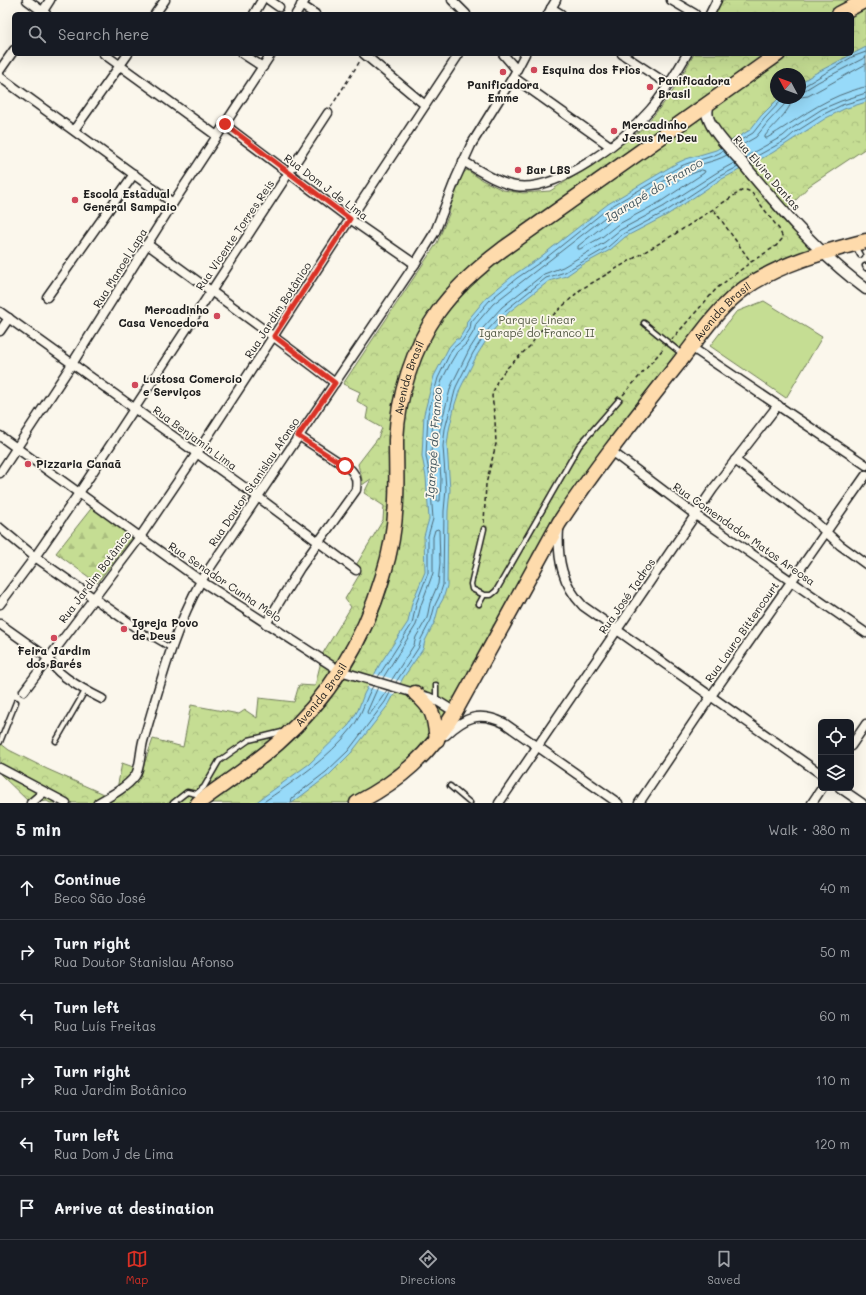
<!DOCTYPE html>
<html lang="en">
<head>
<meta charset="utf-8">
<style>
	:root { --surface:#171b24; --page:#20242c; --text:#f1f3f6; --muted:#9ea1a6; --line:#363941; --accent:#d93025 }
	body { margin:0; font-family:Mali,sans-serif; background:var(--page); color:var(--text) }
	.controls { position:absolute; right:12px; bottom:12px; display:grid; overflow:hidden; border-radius:6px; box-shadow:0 4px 16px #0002 }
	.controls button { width:36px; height:36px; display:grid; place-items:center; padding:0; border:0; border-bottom:1px solid var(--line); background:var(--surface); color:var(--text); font:20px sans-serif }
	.compass { position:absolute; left:770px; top:68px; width:36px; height:36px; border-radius:50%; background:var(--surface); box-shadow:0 4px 16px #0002; rotate:311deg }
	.stop { position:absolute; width:12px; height:12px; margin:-9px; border:3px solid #d93025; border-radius:50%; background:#fff }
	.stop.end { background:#d93025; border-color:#fff; box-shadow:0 1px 4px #0008 }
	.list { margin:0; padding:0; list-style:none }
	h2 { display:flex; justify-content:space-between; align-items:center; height:52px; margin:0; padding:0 16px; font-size:17px }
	h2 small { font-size:13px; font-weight:400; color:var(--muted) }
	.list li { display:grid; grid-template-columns:26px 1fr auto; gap:12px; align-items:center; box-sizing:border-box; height:64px; padding:0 16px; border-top:1px solid var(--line) }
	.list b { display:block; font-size:15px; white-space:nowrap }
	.list p { margin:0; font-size:13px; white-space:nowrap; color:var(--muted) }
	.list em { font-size:13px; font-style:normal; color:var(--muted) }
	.icon { flex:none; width:22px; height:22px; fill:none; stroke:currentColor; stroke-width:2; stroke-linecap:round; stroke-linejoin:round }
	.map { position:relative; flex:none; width:866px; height:803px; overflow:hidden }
	.search { position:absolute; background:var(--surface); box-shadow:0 4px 16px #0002; left:12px; right:12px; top:12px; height:44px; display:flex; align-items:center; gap:10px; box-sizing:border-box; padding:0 14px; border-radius:6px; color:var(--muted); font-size:15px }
	.sheet { height:436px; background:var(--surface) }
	nav { display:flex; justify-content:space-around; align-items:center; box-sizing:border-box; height:56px; border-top:1px solid var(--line); background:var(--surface); font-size:11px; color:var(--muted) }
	nav a { display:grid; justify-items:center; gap:2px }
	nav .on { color:var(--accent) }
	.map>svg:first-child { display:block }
	.green { fill:#c5dd93; stroke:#707c58 }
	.forest { fill:url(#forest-firs); stroke:#707c58 }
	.park { fill:url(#park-crowns); stroke:#707c58; fill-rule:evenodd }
	.water { fill:#97daf9; stroke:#668ea1 }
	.pier { fill:#fbf7ec }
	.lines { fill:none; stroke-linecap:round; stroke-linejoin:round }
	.shore { stroke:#4d6874; stroke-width:1 }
	.service-casing { stroke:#1c1c1c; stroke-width:7 }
	.minor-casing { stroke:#1c1c1c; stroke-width:11 }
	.tertiary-casing { stroke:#1c1c1c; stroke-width:13 }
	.trunk-casing { stroke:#1c1c1c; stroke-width:17 }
	.path { stroke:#1c1c1c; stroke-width:1.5; stroke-dasharray:4 3; stroke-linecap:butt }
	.service { stroke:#fbf7ec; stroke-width:4 }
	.minor { stroke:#fbf7ec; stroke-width:8 }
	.tertiary { stroke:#fbf7ec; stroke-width:10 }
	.trunk { stroke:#fedbac; stroke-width:14 }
	.route { stroke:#d93025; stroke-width:5 }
	.poi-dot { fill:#d1495b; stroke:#fbf7ec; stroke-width:1.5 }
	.labels { text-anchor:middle; stroke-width:3.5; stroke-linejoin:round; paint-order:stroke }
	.poi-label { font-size:11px; font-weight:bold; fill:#1c1c1c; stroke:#fbf7ec; text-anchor:start }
	.street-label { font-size:11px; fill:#1c1c1c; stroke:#fbf7ec }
	.park-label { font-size:11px; fill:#4f5640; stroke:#fbf7ec }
	.water-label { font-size:12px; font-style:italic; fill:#41555e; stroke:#fbf7ec }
</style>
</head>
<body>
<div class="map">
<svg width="866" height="803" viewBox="0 0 866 803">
	<defs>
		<pattern id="forest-firs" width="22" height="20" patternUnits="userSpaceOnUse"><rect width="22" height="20" fill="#c5dd93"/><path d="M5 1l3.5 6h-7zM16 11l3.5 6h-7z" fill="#a9bd7e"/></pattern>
		<pattern id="park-crowns" width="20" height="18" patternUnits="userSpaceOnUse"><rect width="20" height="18" fill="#c5dd93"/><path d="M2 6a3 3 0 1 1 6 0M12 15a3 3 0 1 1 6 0" fill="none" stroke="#a9bd7e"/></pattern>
	</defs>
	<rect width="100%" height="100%" fill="#fbf7ec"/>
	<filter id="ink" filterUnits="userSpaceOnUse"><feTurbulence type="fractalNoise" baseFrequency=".025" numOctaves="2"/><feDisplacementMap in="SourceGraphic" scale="8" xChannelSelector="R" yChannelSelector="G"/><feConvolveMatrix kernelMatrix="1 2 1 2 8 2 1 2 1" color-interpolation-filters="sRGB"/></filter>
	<g filter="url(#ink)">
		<!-- green -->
		<polygon class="green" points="764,301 822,337 786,398 710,346 736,312"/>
		<!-- forest -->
		<polygon class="forest" points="94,505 132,538 97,583 56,553"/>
		<!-- park -->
		<path class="park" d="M722,0H866V148L809,186L782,215L815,250C791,257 768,265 747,279L620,431L451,707L417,751L366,794L347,803H50L47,801L30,803L0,774V743L9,750L47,769L110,797L116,794L122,763L142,770L153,739L183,747L191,705L239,714L245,710L257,718L259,698L294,702L299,685L315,686L323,653L351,607L345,599L361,572L355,567L383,520L384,506L364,493L371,479L362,485C363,478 359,471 358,464L378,438L382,428L366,419L368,408L357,401L360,392L343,384L437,243L449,214L452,198L462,174L467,170L482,180L503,190L523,193L550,191L584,170L621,145L643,128L669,97L678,83L694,54H852V14H715ZM776,74H800V98H776Z"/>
		<!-- water -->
		<polygon class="water" points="866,47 866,102 844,109 826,118 772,153 720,180 667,215 625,237 610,250 582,265 566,276 549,281 509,312 491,333 477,355 460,389 455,404 449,430 447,445 450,490 448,511 447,586 443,599 439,606 435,621 425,641 423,649 403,678 389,704 351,753 329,775 292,803 255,803 309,764 349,725 358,710 364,694 380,664 408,622 412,603 425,572 424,536 429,519 426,477 422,456 424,414 434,376 449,347 456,339 459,339 466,327 467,321 487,297 515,274 539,258 608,204 677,163 686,159 716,150 750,130 761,116 779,98 800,98 800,83 814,74"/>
		<!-- pier -->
		<polygon class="pier" points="375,674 401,681 394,695 367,687"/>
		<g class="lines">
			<!-- shore -->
			<g class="shore">
				<polyline points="800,86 804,86 852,57 866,52"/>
				<polyline points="800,91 805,90 818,82 866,57"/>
				<polyline points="800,97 808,96 866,64"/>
				<path d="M792,98C792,110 773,125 765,136V138H767C796,121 818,102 851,91C856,90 861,87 866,87"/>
				<polyline points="734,144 753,133 764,119 780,102 781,98"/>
				<polyline points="737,148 756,137 768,122 784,105 786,98"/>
				<path d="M727,155C713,163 696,164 681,171L613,211L493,304L476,324L474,331L466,344L457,352L451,362L442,380L436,400L433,415L431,456L435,476L437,501H440L441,479L438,444L440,428L451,386L469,350L483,328L502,307L544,274L563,267L605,242L620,230L663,207L716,173L734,163"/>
				<polyline points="745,157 783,136 791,129 822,109 841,101 866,93"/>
				<polyline points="748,161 786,140 794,133 824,114 842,105 866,98"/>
				<polygon points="702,170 705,171 704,173 660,202 617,225 602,237 580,249 578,249 578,246 616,216 684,177"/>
				<path d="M378,677L412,624L416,604L428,573V536L433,519L430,477L426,456L428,414L438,378L452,349L462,341L470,329L471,322L490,300L517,278L542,261L610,207L679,167C693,160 710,159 723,151"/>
				<polyline points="383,678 416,625 421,605 433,573 433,537 435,530 438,529 439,530 440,563 438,584 430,603 427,618 416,637 414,645 391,681"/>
				<polyline points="396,682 419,647 421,639 431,620 435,605 439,597 443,585 444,511 446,489 443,446 445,429 456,387 473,353 487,331 506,310 546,278 565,272 608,247 623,234 665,212 718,177 738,167"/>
				<polyline points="378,687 367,712 368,714 370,714 381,699 387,690"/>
				<path d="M262,803C293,782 329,758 352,728C362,715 365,699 373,686"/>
				<polyline points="291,803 292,798 326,772 348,751 385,702 391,691"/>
			</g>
			<!-- service casing -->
			<g class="service-casing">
				<g id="service">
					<polyline points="855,246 860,255"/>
					<polyline points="865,266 866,268"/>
					<polyline points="644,323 682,354"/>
					<polyline points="484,595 491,595 496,591 579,446 619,400"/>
					<polyline points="479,604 484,595 472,589 471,584 484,529"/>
					<polyline points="138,629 172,649"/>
					<polyline points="436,700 436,685"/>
					<polyline points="56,741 85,691"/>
					<polyline points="0,742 16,702"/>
					<polyline points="450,786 470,803"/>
					<polyline points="173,803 187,792 196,794 204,787 219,761 249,740 282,732"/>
				</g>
			</g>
			<!-- minor casing -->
			<g class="minor-casing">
				<g id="minor">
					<polyline points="27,0 46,14"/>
					<polyline points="269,0 279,7"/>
					<polyline points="452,0 466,14"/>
					<polyline points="671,0 695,14"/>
					<polyline points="301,5 315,14"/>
					<polyline points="551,8 561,14"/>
					<polyline points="41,14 50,0"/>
					<polyline points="155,14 165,0"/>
					<polyline points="254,14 262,0"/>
					<polyline points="296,14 305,0"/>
					<polyline points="548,14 556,0"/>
					<polyline points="710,14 717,0"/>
					<polyline points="104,54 217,136"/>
					<polyline points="243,54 263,67"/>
					<polyline points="364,54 425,105"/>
					<polyline points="503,54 516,69"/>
					<polyline points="622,54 669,85"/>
					<polyline points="0,70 14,50"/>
					<polyline points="0,77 173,203"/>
					<polyline points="513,77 610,146"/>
					<polyline points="225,125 350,219 415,264"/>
					<polyline points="74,130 128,54"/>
					<path d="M463,161C480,171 497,183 516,186C559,192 623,141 650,110C665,93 676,73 687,54"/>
					<path d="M147,244C210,291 273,335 335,383"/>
					<polyline points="47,297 134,174"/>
					<polyline points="0,312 258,497 356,570"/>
					<polyline points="0,331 9,318"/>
					<polyline points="691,347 866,465"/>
					<polyline points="0,436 201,581 340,671 428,697 439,702 455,712"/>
					<polyline points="611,451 697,516 866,633"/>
					<polyline points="735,460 812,519 840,545 866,564"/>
					<polyline points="0,473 72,364 173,203 271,54"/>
					<polyline points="0,528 35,557 138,629"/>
					<path d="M559,529C557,559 562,584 583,606L821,774"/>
					<polyline points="0,604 35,557 79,493 328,113"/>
					<path d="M0,624L48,658C55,674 86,691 102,699"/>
					<path d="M266,624L300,568L356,490C357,481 357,477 351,470L299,436"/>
					<polyline points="24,691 140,537 197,453 350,219 459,54"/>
					<path d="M446,735C465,717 479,711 504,723L618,803"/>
					<polyline points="851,746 866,724"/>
					<polyline points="0,768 66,803"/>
					<polyline points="840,788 862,803"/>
					<polyline points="31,803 44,792"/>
					<path d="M98,803C110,796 126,788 135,776C141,768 140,749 144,738C160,685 174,629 201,581L415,264L435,232L456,178L471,145L513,77L525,54"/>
					<polyline points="499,803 713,489 778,405"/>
					<polyline points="639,803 711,696 866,475"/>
					<polyline points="812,803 822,788"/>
				</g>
			</g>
			<!-- tertiary casing -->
			<g class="tertiary-casing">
				<path id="tertiary" d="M709,102C707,109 706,114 709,120C714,133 729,148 739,159C777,205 817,253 866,289"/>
			</g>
			<!-- trunk casing -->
			<g class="trunk-casing">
				<g id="trunk">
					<polyline points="839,14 866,0"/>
					<path d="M415,693C434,710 434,715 437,740"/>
					<path id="s1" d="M198,803C225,783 253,765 278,743C329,698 364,640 383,576C391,551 395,526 396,500C397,480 396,460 396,440C398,396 413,348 438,312C456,287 479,267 503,249L778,54"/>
					<path id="s2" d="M357,803C401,780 429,755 455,712L559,523C595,468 636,417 677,365C698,339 717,308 745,288C781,263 824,252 866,241"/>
				</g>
			</g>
			<!-- path -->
			<g class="path">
				<polyline points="331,107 360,61"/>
				<polyline points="714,210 751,262"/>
				<polyline points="623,395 664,348"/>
				<path d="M484,523L486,484L496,444L495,420L492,396L497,381L506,369L530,346L549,319L580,290L675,234L738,193C744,189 746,189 752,193L779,229L783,238L776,246L751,262L717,288L672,339"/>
			</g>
			<!-- service -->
			<use href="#service" class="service"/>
			<!-- minor -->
			<use href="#minor" class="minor"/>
			<!-- tertiary -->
			<use href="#tertiary" class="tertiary"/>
			<!-- trunk -->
			<use href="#trunk" class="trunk"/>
		</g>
	</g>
	<g class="lines" filter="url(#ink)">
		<!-- route -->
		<polyline class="route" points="225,124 350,219 274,336 335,383 298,436 345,466"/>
	</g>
	<!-- markers -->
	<g class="poi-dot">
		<circle cx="534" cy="70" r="4"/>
		<circle cx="503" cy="72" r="4"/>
		<circle cx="650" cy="87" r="4"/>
		<circle cx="614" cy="131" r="4"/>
		<circle cx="518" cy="170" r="4"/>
		<circle cx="75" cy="200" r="4"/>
		<circle cx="217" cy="316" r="4"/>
		<circle cx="135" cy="385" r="4"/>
		<circle cx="28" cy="464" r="4"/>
		<circle cx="124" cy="629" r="4"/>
		<circle cx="54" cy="638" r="4"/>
	</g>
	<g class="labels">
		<!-- poi labels -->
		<g class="poi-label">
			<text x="542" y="74">Esquina dos Frios</text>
			<text x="658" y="85">Panificadora<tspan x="658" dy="13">Brasil</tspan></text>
			<text x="503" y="89" text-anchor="middle">Panificadora<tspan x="503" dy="13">Emme</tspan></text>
			<text x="622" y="129">Mercadinho<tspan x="622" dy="13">Jesus Me Deu</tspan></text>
			<text x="526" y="174">Bar LBS</text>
			<text x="83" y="198">Escola Estadual<tspan x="83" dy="13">General Sampaio</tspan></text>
			<text x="209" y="314" text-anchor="end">Mercadinho<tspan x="209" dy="13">Casa Vencedora</tspan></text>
			<text x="143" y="383">Lustosa Comercio<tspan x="143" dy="13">e Serviços</tspan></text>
			<text x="36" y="468">Pizzaria Canaã</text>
			<text x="132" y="627">Igreja Povo<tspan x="132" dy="13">de Deus</tspan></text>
			<text x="54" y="655" text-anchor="middle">Feira Jardim<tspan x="54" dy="13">dos Barés</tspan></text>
		</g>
		<!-- street labels -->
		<g class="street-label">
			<text transform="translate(767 173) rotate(49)" y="4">Rua Elvira Dantas</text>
			<text transform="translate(326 187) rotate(37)" y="4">Rua Dom J de Lima</text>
			<text transform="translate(235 235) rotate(-56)" y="4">Rua Vicente Torres Reis</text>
			<text transform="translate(120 268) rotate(-58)" y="4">Rua Manoel Lapa</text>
			<text transform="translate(278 310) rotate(-57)" y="4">Rua Jardim Botânico</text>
			<text dy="4" stroke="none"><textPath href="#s2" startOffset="619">Avenida Brasil</textPath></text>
			<text dy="4" stroke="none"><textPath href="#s1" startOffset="501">Avenida Brasil</textPath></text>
			<text transform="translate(195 438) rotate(36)" y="4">Rua Benjamin Lima</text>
			<text transform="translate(254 482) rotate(-56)" y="4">Rua Doutor Stanislau Afonso</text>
			<text transform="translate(744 534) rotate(35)" y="4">Rua Comendador Matos Areosa</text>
			<text transform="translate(95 577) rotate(-53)" y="4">Rua Jardim Botânico</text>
			<text transform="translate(225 582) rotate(34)" y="4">Rua Senador Cunha Melo</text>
			<text transform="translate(627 596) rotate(-55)" y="4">Rua José Tadros</text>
			<text transform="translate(742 632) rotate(-55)" y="4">Rua Lauro Bittencourt</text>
			<text dy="4" stroke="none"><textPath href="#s1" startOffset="165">Avenida Brasil</textPath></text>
		</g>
		<!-- park labels -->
		<g class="park-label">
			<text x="537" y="324">Parque Linear<tspan x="537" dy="13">Igarapé do Franco II</tspan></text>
		</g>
		<!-- water labels -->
		<g class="water-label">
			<text transform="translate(654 190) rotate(-31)" y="4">Igarapé do Franco</text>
			<text transform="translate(434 443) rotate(-86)" y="4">Igarapé do Franco</text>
		</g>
	</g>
</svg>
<div class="controls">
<button><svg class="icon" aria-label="locate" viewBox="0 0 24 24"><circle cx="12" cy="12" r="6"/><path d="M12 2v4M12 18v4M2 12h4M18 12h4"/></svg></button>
<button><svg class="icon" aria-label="layers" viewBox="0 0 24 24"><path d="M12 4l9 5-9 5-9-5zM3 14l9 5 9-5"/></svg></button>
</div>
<svg class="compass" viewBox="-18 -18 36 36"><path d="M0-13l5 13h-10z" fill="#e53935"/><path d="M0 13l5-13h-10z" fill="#9ea1a6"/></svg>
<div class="stop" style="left:345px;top:466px"></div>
<div class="stop end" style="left:225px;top:124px"></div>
<div class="search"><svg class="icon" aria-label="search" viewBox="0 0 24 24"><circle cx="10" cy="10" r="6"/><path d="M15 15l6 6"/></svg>Search here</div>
</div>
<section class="sheet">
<h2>5 min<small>Walk · 380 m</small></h2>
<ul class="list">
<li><svg class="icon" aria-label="ahead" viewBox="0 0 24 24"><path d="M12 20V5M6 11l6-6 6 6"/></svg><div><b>Continue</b><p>Beco São José</p></div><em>40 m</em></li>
<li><svg class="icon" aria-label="right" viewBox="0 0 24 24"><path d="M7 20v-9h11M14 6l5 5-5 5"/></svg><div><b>Turn right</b><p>Rua Doutor Stanislau Afonso</p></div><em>50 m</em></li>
<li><svg class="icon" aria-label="left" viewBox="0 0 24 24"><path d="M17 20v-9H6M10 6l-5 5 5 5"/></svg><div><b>Turn left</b><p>Rua Luís Freitas</p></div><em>60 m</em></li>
<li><svg class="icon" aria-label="right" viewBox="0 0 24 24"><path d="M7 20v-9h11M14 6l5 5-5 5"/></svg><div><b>Turn right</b><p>Rua Jardim Botânico</p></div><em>110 m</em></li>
<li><svg class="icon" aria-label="left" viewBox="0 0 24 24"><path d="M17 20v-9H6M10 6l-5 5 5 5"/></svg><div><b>Turn left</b><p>Rua Dom J de Lima</p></div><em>120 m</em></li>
<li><svg class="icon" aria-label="arrive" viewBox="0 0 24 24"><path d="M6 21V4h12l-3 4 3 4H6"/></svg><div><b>Arrive at destination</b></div></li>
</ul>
</section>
<nav>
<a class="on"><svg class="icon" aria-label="map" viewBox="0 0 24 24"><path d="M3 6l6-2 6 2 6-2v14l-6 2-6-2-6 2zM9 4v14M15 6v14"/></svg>Map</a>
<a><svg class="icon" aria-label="directions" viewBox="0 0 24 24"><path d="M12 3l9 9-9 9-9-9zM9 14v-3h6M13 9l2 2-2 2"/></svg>Directions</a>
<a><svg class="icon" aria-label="saved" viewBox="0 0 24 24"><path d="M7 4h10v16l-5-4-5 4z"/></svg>Saved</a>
</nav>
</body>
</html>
